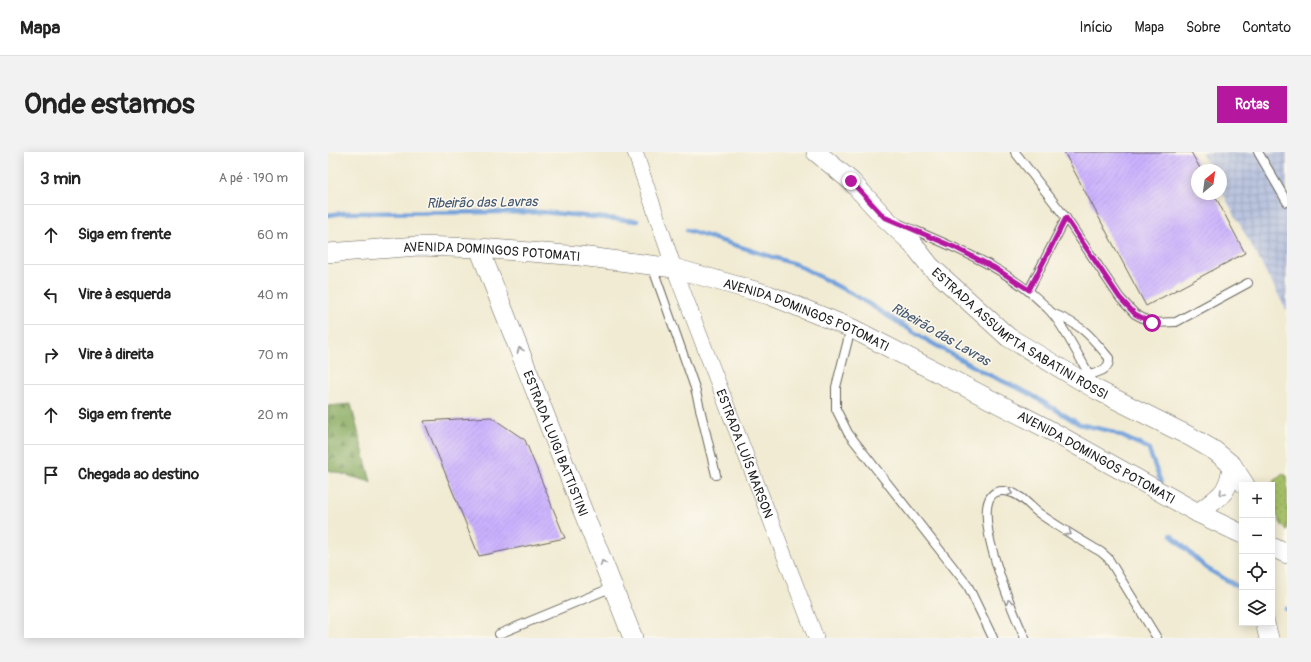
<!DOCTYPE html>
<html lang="pt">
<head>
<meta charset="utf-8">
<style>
	:root { --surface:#fff; --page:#f2f2f2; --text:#222; --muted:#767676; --line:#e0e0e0; --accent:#b5179e }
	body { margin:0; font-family:Pangolin,sans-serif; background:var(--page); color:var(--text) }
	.controls { position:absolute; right:12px; bottom:12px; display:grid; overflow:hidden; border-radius:0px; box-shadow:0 2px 10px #0003 }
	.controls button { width:36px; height:36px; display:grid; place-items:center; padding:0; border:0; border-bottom:1px solid var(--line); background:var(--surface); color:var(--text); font:20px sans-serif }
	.compass { position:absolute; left:863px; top:12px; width:36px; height:36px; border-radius:50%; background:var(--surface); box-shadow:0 2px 10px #0003; rotate:29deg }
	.stop { position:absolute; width:12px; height:12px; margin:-9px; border:3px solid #b5179e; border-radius:50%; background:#fff }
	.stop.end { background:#b5179e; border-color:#fff; box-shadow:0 1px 4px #0008 }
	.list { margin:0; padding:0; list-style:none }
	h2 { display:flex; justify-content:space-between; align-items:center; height:52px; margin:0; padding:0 16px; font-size:17px }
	h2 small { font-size:13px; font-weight:400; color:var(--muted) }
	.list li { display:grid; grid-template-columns:26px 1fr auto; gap:12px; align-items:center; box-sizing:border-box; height:60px; padding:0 16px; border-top:1px solid var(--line) }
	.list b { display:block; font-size:15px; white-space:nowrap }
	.list em { font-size:13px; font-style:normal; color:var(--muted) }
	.icon { flex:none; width:22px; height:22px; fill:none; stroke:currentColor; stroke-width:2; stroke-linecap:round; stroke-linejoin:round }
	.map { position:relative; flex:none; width:959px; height:486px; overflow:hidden; border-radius:0px }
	header { display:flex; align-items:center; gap:24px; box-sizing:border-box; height:56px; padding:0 20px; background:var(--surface); border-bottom:1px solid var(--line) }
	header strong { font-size:19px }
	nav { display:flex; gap:22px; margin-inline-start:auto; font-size:14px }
	.intro { display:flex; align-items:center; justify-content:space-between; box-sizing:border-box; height:96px; padding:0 24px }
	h1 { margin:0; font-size:28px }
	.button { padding:10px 18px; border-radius:0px; background:var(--accent); color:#fff; font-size:14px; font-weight:700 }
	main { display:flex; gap:24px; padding:0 24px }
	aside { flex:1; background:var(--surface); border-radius:0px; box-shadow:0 2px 10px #0003 }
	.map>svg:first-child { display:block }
	.industrial { fill:url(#industrial-grid) }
	.grass { fill:url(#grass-dots); stroke:#616f42 }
	.forest { fill:url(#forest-firs); stroke:#50623c }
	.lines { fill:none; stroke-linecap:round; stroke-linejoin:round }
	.stream { stroke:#72a1db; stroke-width:4.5 }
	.building { fill:url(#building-hatch) }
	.service-casing { stroke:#67645c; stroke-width:10 }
	.minor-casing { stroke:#67645c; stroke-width:16 }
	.tertiary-casing { stroke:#67645c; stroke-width:20 }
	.service { stroke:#fff; stroke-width:8 }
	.minor { stroke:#fff; stroke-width:15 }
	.tertiary { stroke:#fff; stroke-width:19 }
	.oneway { stroke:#999 }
	.route { stroke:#b5179e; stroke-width:5 }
	.labels { text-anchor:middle; stroke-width:3.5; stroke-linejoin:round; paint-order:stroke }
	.street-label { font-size:13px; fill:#1c1c1c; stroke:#fbf7ec }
	.water-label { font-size:14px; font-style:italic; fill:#435872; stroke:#fbf7ec }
</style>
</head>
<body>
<header>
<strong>Mapa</strong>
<nav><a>Início</a><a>Mapa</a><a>Sobre</a><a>Contato</a></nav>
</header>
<div class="intro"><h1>Onde estamos</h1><a class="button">Rotas</a></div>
<main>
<aside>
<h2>3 min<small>A pé · 190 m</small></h2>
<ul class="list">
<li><svg class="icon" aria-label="ahead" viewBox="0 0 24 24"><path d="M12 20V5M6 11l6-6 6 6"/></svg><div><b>Siga em frente</b></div><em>60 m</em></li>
<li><svg class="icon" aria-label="left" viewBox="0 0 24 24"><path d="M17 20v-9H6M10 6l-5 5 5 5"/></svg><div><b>Vire à esquerda</b></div><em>40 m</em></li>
<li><svg class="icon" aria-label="right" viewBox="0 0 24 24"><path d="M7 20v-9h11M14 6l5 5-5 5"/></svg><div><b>Vire à direita</b></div><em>70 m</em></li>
<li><svg class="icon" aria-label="ahead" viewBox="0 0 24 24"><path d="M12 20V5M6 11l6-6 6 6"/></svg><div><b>Siga em frente</b></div><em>20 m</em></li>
<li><svg class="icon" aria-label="arrive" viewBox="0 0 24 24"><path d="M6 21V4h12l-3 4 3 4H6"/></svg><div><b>Chegada ao destino</b></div></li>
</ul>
</aside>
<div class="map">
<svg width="959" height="486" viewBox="0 0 959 486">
	<defs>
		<pattern id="industrial-grid" width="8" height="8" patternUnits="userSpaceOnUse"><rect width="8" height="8" fill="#bac4de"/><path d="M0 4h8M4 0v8" fill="none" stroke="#9fa8be"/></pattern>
		<pattern id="grass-dots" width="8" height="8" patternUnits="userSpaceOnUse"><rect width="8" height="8" fill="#a6c268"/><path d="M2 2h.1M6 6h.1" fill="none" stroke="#8ea65a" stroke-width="1.8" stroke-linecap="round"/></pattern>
		<pattern id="forest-firs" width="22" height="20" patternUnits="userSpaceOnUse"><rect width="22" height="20" fill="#84a85c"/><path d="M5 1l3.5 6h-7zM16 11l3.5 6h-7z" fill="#6b884b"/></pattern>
		<pattern id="building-hatch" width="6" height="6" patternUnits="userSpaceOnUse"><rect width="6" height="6" fill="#cbb1fe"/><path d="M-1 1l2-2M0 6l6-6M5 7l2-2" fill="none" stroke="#ae98d9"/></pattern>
	</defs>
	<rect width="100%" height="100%" fill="#fbf7ec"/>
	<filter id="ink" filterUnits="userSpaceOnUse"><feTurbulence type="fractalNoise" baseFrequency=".025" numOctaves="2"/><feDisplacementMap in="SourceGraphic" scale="8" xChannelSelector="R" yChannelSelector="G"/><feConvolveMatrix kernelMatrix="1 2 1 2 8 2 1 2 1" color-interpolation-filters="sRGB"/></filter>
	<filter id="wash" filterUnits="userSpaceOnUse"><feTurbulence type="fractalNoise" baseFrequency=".012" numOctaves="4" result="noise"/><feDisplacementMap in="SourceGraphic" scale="16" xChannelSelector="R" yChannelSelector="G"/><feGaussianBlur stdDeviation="0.9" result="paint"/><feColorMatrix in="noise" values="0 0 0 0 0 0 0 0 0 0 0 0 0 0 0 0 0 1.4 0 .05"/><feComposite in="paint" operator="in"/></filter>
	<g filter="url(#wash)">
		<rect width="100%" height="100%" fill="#f1ebd3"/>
		<!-- industrial -->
		<polygon class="industrial" points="873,0 959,0 959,159 893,38 893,18 882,18"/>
		<!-- grass -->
		<path class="grass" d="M955,322L959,324V378C946,369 946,344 945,330Z"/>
		<!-- forest -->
		<polygon class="forest" points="23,252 43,330 0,318 0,254"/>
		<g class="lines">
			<!-- stream -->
			<g class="stream">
				<polyline points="0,63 15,61 214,60 309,69"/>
				<polyline points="359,78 470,113 528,144 597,187 655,220 702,242 751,272 782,279 820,296 833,330"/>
				<polyline points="843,383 878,416 914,437"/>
				<polyline points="958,457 959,457"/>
			</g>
		</g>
		<g id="blocks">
			<!-- building -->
			<g class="building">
				<polygon points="736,0 863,0 873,18 869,18 869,42 886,42 917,101 818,154"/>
				<polygon points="163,265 197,288 237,386 151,404 96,269"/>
			</g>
		</g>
	</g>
	<g filter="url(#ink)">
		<use href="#blocks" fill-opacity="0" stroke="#67645c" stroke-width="1"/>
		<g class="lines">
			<!-- service casing -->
			<g class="service-casing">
				<g id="service">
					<polyline points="687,0 738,66 701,138"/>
					<polyline points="930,0 959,50"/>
					<polyline points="738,66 792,146 807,162 824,171 848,170 920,131"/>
					<path d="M572,72C625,95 683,116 723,160C737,176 754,210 765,230"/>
					<polyline points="324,114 367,236 388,323"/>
					<path d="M724,161C755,174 760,181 781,206C782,218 771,220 761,223"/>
					<polyline points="523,176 508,235 508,257 520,281 640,434 665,486"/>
					<polyline points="171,482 285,435"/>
					<path d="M697,486C689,470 626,326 681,340C692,342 700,352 708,359C728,374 751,387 773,400L780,406L829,486"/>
				</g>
			</g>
			<!-- minor casing -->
			<g class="minor-casing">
				<g id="minor">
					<path id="s1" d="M307,0L346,116L488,486"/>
				</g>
			</g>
			<!-- tertiary casing -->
			<g class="tertiary-casing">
				<g id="tertiary">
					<path id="s2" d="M488,0L523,29L556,65L584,91L602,114L680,185L769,238L863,285L887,299L904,313L917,333"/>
					<path id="s3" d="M151,96L305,486"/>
					<path id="s4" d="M0,101L90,94L151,96L252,104L346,116L441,143L523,176L716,275L870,361L914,382"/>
					<path d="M870,361C892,344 901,342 904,313"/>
					<polyline points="944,395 959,402"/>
					<polyline points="937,471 941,486"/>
				</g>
			</g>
			<!-- service -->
			<use href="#service" class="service"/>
			<!-- minor -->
			<use href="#minor" class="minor"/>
			<!-- tertiary -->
			<use href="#tertiary" class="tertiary"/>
		</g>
		<!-- one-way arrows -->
		<defs><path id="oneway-chevron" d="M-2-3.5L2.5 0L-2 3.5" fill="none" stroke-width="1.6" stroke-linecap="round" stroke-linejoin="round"/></defs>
		<g class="oneway">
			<use href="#oneway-chevron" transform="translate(192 198) rotate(-111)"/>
			<use href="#oneway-chevron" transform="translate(682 341) rotate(18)"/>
			<use href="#oneway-chevron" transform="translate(894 341) rotate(134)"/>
			<use href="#oneway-chevron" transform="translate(741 381) rotate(34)"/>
			<use href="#oneway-chevron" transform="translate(275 411) rotate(-111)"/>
			<use href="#oneway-chevron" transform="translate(681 450) rotate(-109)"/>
		</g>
	</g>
	<g class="lines" filter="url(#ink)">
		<!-- route -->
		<polyline class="route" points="523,29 556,65 626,95 667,116 701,138 738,66 792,146 807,162 824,171"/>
	</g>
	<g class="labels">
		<!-- street labels -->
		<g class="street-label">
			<text dy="5" stroke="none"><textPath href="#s4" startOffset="164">AVENIDA DOMINGOS POTOMATI</textPath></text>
			<text dy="5" stroke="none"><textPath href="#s4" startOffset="488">AVENIDA DOMINGOS POTOMATI</textPath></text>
			<text dy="5" stroke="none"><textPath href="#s2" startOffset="275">ESTRADA ASSUMPTA SABATINI ROSSI</textPath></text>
			<text dy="5" stroke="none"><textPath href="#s3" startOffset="210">ESTRADA LUIGI BATTISTINI</textPath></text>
			<text dy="5" stroke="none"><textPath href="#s1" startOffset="321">ESTRADA LUÍS MARSON</textPath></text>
			<text dy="5" stroke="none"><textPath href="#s4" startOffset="812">AVENIDA DOMINGOS POTOMATI</textPath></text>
		</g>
		<!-- water labels -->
		<g class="water-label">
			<text transform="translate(154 50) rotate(-1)" y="5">Ribeirão das Lavras</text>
			<text transform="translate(613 182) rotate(30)" y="5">Ribeirão das Lavras</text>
		</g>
	</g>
</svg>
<div class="controls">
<button>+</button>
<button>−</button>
<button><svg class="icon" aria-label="locate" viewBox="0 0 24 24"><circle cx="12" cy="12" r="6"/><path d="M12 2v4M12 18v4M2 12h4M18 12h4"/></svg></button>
<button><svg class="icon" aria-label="layers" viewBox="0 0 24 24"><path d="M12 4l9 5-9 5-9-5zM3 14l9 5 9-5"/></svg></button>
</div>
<svg class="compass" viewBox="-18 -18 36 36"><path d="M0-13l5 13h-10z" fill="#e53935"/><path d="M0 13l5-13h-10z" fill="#767676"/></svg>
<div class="stop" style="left:824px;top:171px"></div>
<div class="stop end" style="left:523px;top:29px"></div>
</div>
</main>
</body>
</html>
